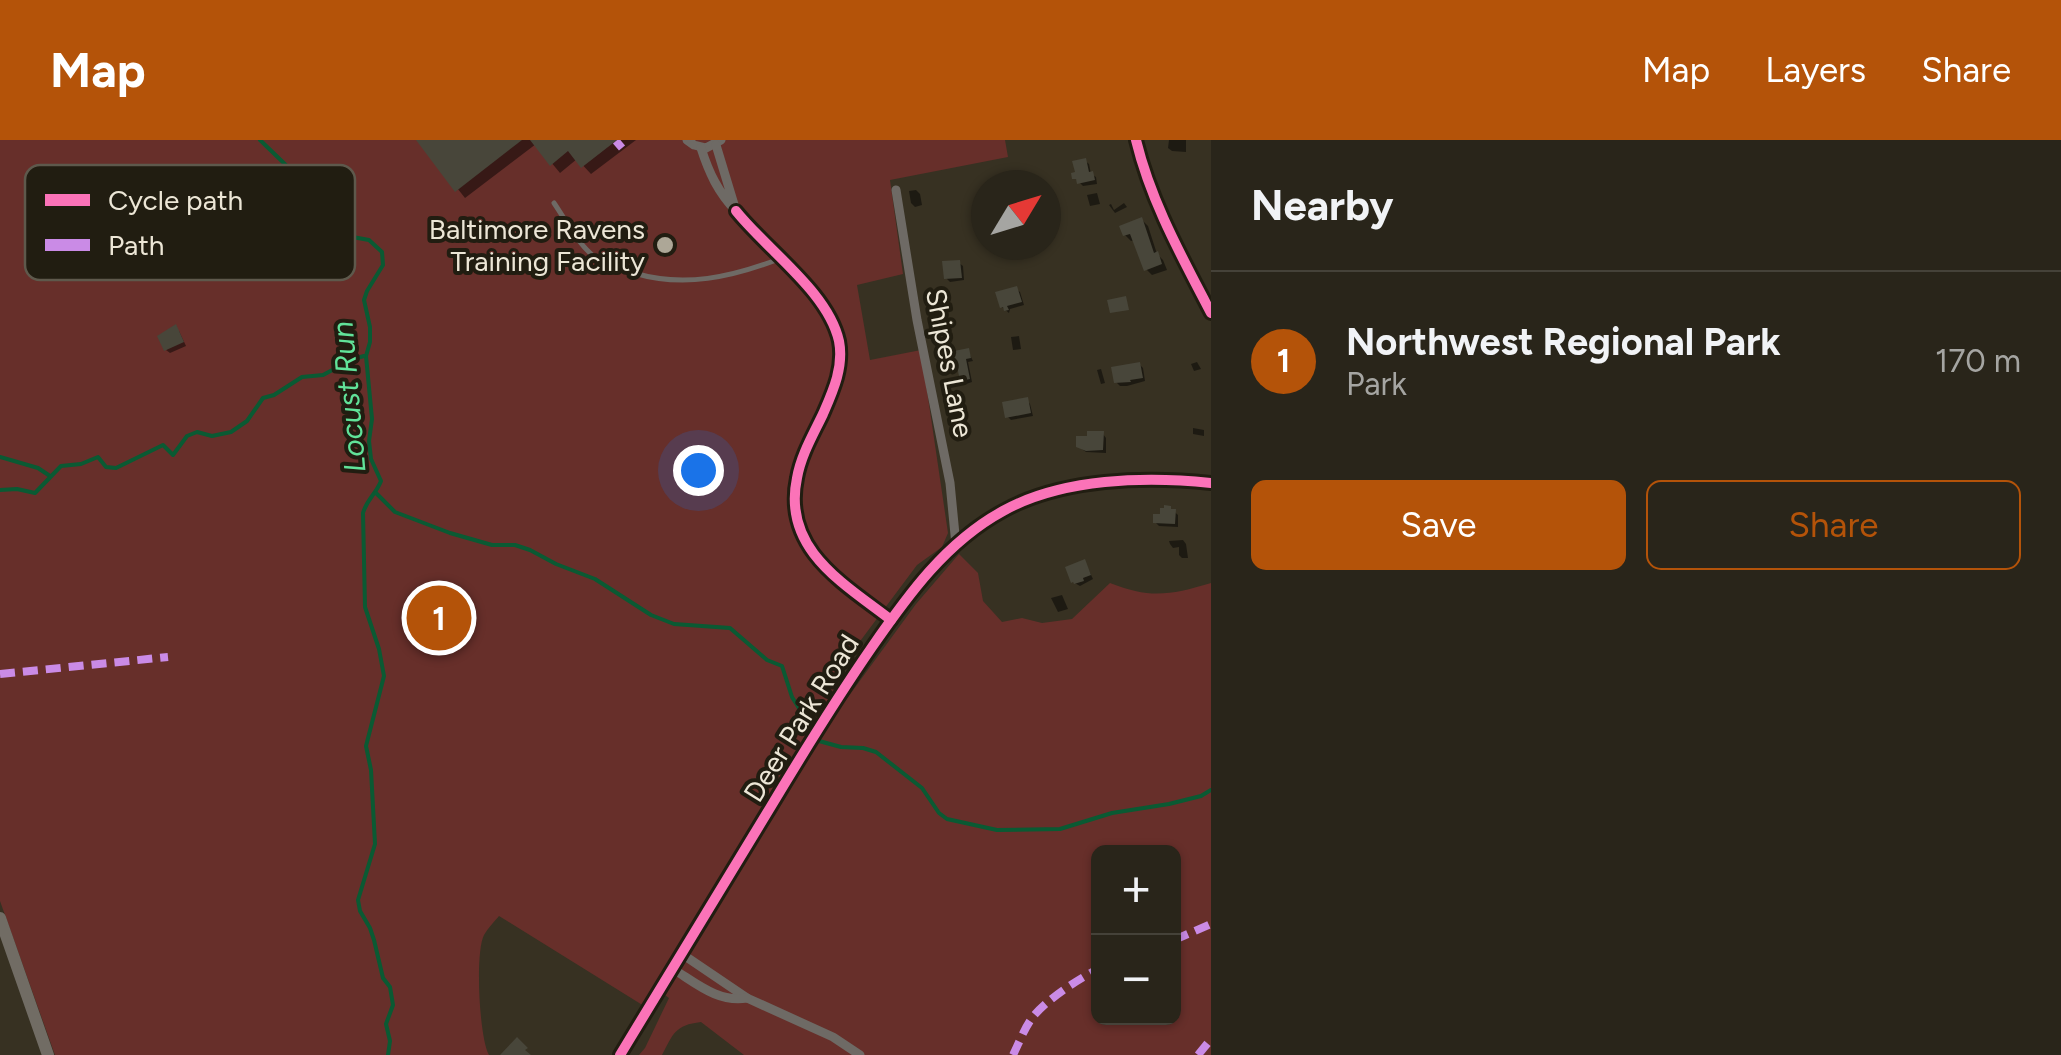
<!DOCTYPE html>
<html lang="en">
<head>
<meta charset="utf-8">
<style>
	:root { --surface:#29251a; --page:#312d23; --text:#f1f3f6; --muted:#a5a5a2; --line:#454239; --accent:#b45309 }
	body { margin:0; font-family:Figtree,sans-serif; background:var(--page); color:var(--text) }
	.controls { position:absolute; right:30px; bottom:30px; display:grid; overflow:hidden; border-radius:15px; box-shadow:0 2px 8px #0004 }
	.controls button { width:90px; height:90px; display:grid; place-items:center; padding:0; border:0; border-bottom:2px solid var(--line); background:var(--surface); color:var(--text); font:50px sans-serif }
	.compass { position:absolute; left:971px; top:30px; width:90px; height:90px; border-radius:50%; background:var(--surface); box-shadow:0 2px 8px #0004; rotate:52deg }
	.you { position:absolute; left:698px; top:330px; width:35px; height:35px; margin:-25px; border:8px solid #fff; border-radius:50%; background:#1a73e8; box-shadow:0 0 0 15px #1a73e833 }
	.badge { display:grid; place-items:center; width:65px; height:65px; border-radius:50%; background:var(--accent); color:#fff; font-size:32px; font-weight:700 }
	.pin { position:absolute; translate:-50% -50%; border:5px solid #fff; box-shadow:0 2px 10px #0006 }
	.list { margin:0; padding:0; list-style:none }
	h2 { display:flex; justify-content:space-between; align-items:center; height:130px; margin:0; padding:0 40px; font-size:42px }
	h2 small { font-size:32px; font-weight:400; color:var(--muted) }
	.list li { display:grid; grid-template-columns:65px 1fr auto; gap:30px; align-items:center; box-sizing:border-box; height:180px; padding:0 40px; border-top:2px solid var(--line) }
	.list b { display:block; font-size:38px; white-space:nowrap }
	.list p { margin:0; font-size:32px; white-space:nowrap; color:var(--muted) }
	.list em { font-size:32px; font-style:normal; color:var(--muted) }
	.actions { display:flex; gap:20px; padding:30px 40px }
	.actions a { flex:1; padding:22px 0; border:2px solid var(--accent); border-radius:15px; text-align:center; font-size:35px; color:var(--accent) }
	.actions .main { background:var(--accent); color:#fff }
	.map { position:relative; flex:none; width:1211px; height:915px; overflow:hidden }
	header { display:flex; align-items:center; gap:60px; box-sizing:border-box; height:140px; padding:0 50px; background:var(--accent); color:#fff }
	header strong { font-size:48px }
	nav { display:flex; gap:55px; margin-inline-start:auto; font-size:35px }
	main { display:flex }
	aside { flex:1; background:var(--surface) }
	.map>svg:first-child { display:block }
	.green { fill:#672f2a; fill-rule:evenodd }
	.shadow { fill:#0007 }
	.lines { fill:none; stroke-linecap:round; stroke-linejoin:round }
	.stream { stroke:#0a5a33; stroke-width:4 }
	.building { fill:#48463a }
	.lane { stroke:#6e6a65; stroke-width:5 }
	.street { stroke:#6e6a65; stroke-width:9 }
	.secondary { stroke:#716c64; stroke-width:12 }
	.quiet { stroke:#ca8be6; stroke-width:8; stroke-dasharray:15 8; stroke-linecap:butt }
	.cycleway-casing { stroke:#211d11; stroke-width:16 }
	.cycleway { stroke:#fb73b8; stroke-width:10 }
	.poi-dot { fill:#ada797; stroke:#211d11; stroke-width:4 }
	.labels { text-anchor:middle; stroke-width:8; stroke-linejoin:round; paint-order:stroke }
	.poi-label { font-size:28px; fill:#ece6d6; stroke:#211d11; text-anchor:end }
	.street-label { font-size:28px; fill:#ece6d6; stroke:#211d11 }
	.water-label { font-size:30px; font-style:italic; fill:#61e399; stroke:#211d11 }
	.key { fill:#211d11; stroke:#5e594c; stroke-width:2.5 }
	.key-label { font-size:28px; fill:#ece6d6 }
</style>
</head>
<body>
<header>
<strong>Map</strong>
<nav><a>Map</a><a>Layers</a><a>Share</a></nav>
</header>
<main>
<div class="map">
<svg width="1211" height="915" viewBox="0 0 1211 915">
	<rect width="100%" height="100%" fill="#373122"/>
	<!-- green -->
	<path class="green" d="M0,0H1005L1008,17L890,40L903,134L857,145L870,220L921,210L948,393L942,407L917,425L852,512L843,526L827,564L848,557L916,464L959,414L978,433L983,461L1002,482L1022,478L1042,483L1072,479L1110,443C1150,459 1171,455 1211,443V915H744L701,882C675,885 673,894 662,915H639L645,908L669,858L655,848L644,866L499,776C495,781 488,788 484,795C475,812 479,897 489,915H55L0,761ZM1098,712H1174V878H1098Z"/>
	<!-- shadow -->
	<g class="shadow">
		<polygon points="419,0 636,0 591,34 577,19 560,33 536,4 465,58"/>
		<polygon points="1169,0 1186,0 1186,12 1172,11 1168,8"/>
		<polygon points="1085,21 1089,24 1091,34 1096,37 1097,44 1083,46 1075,38"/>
		<polygon points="916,50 920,54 922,65 915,67 911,63 909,51"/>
		<polygon points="1097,53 1100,64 1090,66 1087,55"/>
		<polygon points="1124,63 1127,67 1115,73 1109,65 1111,64 1114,70"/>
		<polygon points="1142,80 1148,86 1157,114 1163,120 1167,130 1152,135 1146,129 1135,100 1131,101 1125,95"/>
		<polygon points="959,123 963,126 964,140 950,142 946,138"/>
		<polygon points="1016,149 1020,152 1024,165 1010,169 1009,173 1002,167"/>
		<polygon points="179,191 186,206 170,213 166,210"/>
		<polygon points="1019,196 1021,209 1013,210 1011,197"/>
		<polygon points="968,211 973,221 968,222 972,242 966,244 954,221"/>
		<polygon points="1197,222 1201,229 1194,231 1191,224"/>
		<polygon points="1139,224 1143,228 1145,241 1127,246 1120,246 1116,242"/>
		<polygon points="1101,229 1105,243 1101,244 1097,230"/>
		<polygon points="1027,260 1030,264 1033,276 1011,280 1008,277"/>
		<polygon points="1193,288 1204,290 1204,296 1193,294"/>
		<polygon points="1103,294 1106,298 1106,313 1086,312 1078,306"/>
		<polygon points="1170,368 1178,375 1178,387 1159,386 1155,382"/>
		<polygon points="1183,400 1186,404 1188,418 1182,418 1179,415 1179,407 1173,408 1170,404 1169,401"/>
		<polygon points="1085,422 1093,439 1080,446 1073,442"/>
		<polygon points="1062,455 1068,469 1058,472 1051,458"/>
	</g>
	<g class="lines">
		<!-- stream -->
		<g class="stream">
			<path d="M260,0L290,29L314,61L347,96L369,100L382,112L383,125L367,151L364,160L370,187V202L366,216L372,279L369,301L371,319L381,341C376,354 367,359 363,373L365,467L379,509L384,536L366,606L371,630L375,704L358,760L360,771L370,788L374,800L383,838L390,847L393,865L386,884L390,901L388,915"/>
			<polyline points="0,317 38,328 50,336"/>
			<polyline points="0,350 17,349 35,353 61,326 81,324 98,317 106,327 116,328 163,305 173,315 187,296 197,292 212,296 231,292 247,281 263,258 274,255 302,237 323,235 353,219 364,216"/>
			<polyline points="376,353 395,372 450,393 492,405 515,405 530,410 556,424 595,439 651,475 674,484 730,488 767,520 782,526 792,557 802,573 807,591"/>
			<polyline points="819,601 841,607 863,608 876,612 922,648 939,673 947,679 997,690 1060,689 1112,673 1169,664 1201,656 1211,650"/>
		</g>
	</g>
	<!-- building -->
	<g class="building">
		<polygon points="416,0 522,0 455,52"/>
		<polygon points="530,0 617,0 581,28 568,11 550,26"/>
		<polygon points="1086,18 1089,32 1093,31 1095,40 1077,44 1076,39 1072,39 1071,33 1075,32 1072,21"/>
		<polygon points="1142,77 1154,113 1158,111 1162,124 1144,131 1130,94 1123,96 1119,86"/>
		<polygon points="960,120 962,138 944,139 942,121"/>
		<polygon points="1017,146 1022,162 1007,166 1009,170 1004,171 1003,167 1000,168 995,152"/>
		<polygon points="1126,156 1129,170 1110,173 1107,160"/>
		<polygon points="176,184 184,202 164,211 157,196"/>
		<polygon points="969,208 971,218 966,219 970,239 960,241 956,221 951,222 949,212"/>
		<polygon points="1140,222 1143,238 1130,240 1131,242 1114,243 1111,227"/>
		<polygon points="1028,257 1031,273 1005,278 1002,262"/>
		<polygon points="1087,291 1104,291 1103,310 1086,311 1076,307 1076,296 1087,296"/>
		<polygon points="1164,365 1171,366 1171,369 1176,369 1175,384 1153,383 1153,374 1160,374 1160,368 1164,368"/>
		<polygon points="1085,419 1091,435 1083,438 1084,441 1074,444 1073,442 1071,443 1065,427"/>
		<polygon points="517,897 528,908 525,910 531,915 500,915"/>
	</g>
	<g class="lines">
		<!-- lane -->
		<path class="lane" d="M554,63C567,82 578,105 597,119C607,126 622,130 634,133C684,148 732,137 779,119"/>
		<!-- street -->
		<g class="street">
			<polyline points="687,0 694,5 706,8 721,0"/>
			<path d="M1136,0C1151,62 1182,117 1211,173"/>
			<path d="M701,8C709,33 718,52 736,71L716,5"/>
			<polyline points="896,50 917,180 950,343 956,405"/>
			<path d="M736,71C768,111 828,152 839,201C844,227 833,251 823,274C813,295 801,315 797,338C782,409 843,443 891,480"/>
			<polyline points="682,814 747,858 833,897 860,915"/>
			<path d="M673,829C696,843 718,863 747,858"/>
		</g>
		<!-- secondary -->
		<g class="secondary">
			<polyline points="0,778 48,915"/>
			<path d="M620,915C670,833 720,750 770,668C803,613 836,559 872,507C908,455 946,402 1003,371C1062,338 1146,336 1211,343"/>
		</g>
		<!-- quiet -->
		<g class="quiet">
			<polyline points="616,1 622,8"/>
			<polyline points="0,534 168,517"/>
			<polyline points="1174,800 1211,784"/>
			<path d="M1013,915C1019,903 1024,889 1032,878C1047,859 1077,840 1098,829"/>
			<polyline points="1198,915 1211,899"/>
		</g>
		<!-- cycleway casing -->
		<g class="cycleway-casing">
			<g id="cycleway">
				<path d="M1136,0C1151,62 1182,117 1211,173"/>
				<path d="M736,71C768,111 828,152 839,201C844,227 833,251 823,274C813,295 801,315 797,338C782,409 843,443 891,480"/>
				<path d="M620,915C670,833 720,750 770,668C803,613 836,559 872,507C908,455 946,402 1003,371C1062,338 1146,336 1211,343"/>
			</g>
		</g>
		<!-- cycleway -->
		<use href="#cycleway" class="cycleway"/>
	</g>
	<!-- markers -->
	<circle class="poi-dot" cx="665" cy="105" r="10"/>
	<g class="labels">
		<!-- poi labels -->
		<g class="poi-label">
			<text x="645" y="99">Baltimore Ravens<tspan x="645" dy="32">Training Facility</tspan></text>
		</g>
		<!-- street labels -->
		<g class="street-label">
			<text transform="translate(950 223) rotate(79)" y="10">Shipes Lane</text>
			<text transform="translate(801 578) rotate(-58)" y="10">Deer Park Road</text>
		</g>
		<!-- water labels -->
		<g class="water-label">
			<text transform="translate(349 257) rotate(-95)" y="10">Locust Run</text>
		</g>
	</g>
	<!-- legend -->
	<rect x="25" y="25" width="330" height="115" rx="15" class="key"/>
	<rect x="45" y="54" width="45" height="12" fill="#fb73b8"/>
	<rect x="45" y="99" width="45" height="12" fill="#ca8be6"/>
	<g class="key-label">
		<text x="108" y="70">Cycle path</text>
		<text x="108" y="115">Path</text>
	</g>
</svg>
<div class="controls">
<button>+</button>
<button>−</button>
</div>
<svg class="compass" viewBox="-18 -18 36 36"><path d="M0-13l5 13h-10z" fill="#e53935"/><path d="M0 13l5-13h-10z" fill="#a5a5a2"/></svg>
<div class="you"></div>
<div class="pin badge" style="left:439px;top:478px">1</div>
</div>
<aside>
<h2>Nearby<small></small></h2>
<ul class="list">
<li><span class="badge">1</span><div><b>Northwest Regional Park</b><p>Park</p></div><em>170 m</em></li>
</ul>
<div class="actions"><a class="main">Save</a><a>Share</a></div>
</aside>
</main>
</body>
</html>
